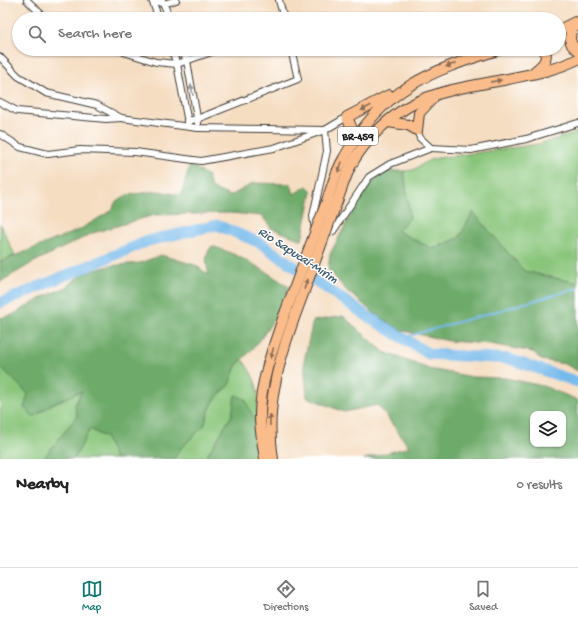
<!DOCTYPE html>
<html lang="en">
<head>
<meta charset="utf-8">
<style>
	:root { --surface:#fff; --page:#f2f2f2; --text:#222; --muted:#767676; --line:#e0e0e0; --accent:#0f766e }
	body { margin:0; font-family:"Gochi Hand",sans-serif; background:var(--page); color:var(--text) }
	.controls { position:absolute; right:12px; bottom:12px; display:grid; overflow:hidden; border-radius:8px; box-shadow:0 1px 3px #0004 }
	.controls button { width:36px; height:36px; display:grid; place-items:center; padding:0; border:0; border-bottom:1px solid var(--line); background:var(--surface); color:var(--text); font:20px sans-serif }
	.list { margin:0; padding:0; list-style:none }
	h2 { display:flex; justify-content:space-between; align-items:center; height:52px; margin:0; padding:0 16px; font-size:17px }
	h2 small { font-size:13px; font-weight:400; color:var(--muted) }
	.icon { flex:none; width:22px; height:22px; fill:none; stroke:currentColor; stroke-width:2; stroke-linecap:round; stroke-linejoin:round }
	.map { position:relative; flex:none; width:578px; height:459px; overflow:hidden }
	.search { position:absolute; background:var(--surface); box-shadow:0 1px 3px #0004; left:12px; right:12px; top:12px; height:44px; display:flex; align-items:center; gap:10px; box-sizing:border-box; padding:0 14px; border-radius:22px; color:var(--muted); font-size:15px }
	.sheet { height:108px; background:var(--surface) }
	nav { display:flex; justify-content:space-around; align-items:center; box-sizing:border-box; height:56px; border-top:1px solid var(--line); background:var(--surface); font-size:11px; color:var(--muted) }
	nav a { display:grid; justify-items:center; gap:2px }
	nav .on { color:var(--accent) }
	.map>svg:first-child { display:block }
	.green { fill:#89c57a; stroke:#52704b }
	.forest { fill:#6eaa6a; stroke:#456343; fill-rule:evenodd }
	.lines { fill:none; stroke-linecap:round; stroke-linejoin:round }
	.stream { stroke:#74b9ea; stroke-width:2 }
	.river { stroke:#74b9ea; stroke-width:11 }
	.minor-casing { stroke:#3d3935; stroke-width:8 }
	.trunk-casing { stroke:#3d3935; stroke-width:12 }
	.minor { stroke:#fff; stroke-width:6 }
	.trunk { stroke:#fabc8b; stroke-width:10 }
	.trunk-bridge-casing { stroke:#3d3935; stroke-width:12; stroke-linecap:butt }
	.trunk-bridge { stroke:#fabc8b; stroke-width:10 }
	.oneway { fill:#8b6c54 }
	.oneway2 { fill:#999 }
	.labels { text-anchor:middle; stroke-width:3; stroke-linejoin:round; paint-order:stroke }
	.shield { fill:#fff; stroke:#606060; stroke-width:1 }
	.shield-label { font-size:11px; font-weight:bold; fill:#1c1c1c }
	.water-label { font-size:13px; font-style:italic; fill:#3f5b6e; stroke:#fff }
</style>
</head>
<body>
<div class="map">
<svg width="578" height="459" viewBox="0 0 578 459">
	<rect width="100%" height="100%" fill="#fff"/>
	<filter id="ink" filterUnits="userSpaceOnUse"><feTurbulence type="fractalNoise" baseFrequency=".025" numOctaves="2"/><feDisplacementMap in="SourceGraphic" scale="8" xChannelSelector="R" yChannelSelector="G"/><feConvolveMatrix kernelMatrix="1 2 1 2 8 2 1 2 1" color-interpolation-filters="sRGB"/></filter>
	<filter id="wash" filterUnits="userSpaceOnUse"><feTurbulence type="fractalNoise" baseFrequency=".012" numOctaves="4" result="noise"/><feDisplacementMap in="SourceGraphic" scale="16" xChannelSelector="R" yChannelSelector="G"/><feGaussianBlur stdDeviation="0.9" result="paint"/><feColorMatrix in="noise" values="0 0 0 0 0 0 0 0 0 0 0 0 0 0 0 0 0 1.4 0 .05"/><feComposite in="paint" operator="in"/></filter>
	<g filter="url(#wash)">
		<rect width="100%" height="100%" fill="#f5ddc1"/>
		<!-- green -->
		<g class="green">
			<polygon points="578,132 578,283 524,271 473,213 459,238 432,249 397,231 410,218 404,171 413,170 431,159 539,144"/>
			<polygon points="0,224 15,255 0,262"/>
			<path d="M242,359C261,386 259,392 256,423L232,415L205,459H174L181,448L204,426L211,406L219,394L228,387L236,366Z"/>
			<polygon points="3,369 28,394 34,417 52,404 82,390 75,405 77,416 43,459 0,459 0,370"/>
			<polygon points="90,429 106,437 115,459 74,459"/>
		</g>
		<!-- forest -->
		<g class="forest">
			<polygon points="190,165 208,176 211,188 230,196 245,188 253,183 291,184 294,194 307,186 312,191 302,240 271,228 262,216 231,213 154,215 93,233 34,262 0,282 0,262 81,229 112,210 116,201 127,195 157,191 181,195"/>
			<polygon points="384,171 404,171 410,218 397,231 433,249 459,238 473,212 524,271 578,283 578,371 565,364 541,360 533,352 490,344 449,341 400,330 375,314 346,290 328,269 330,254 364,190"/>
			<path d="M212,246C241,255 264,270 289,287L282,307L258,343L236,366L228,387L219,394L211,406L204,426L181,448L174,459H115L106,438L90,429L74,459H43L77,416L75,405L82,391L52,404L34,417L24,408L28,394L3,369L0,370V318L12,315L45,296L67,287L81,274L109,266L140,263L161,255L195,265L209,275C206,264 204,255 212,246Z"/>
			<path d="M343,316L384,352L429,369L473,377L505,378L543,386L578,400V459H364L409,447L378,405L344,412L307,397L304,361L313,321ZM533,414H563V444H533Z"/>
			<polygon points="235,395 245,399 256,423 262,459 205,459 232,415"/>
		</g>
		<g class="lines">
			<!-- stream -->
			<polyline class="stream" points="402,338 578,288"/>
			<!-- river -->
			<polyline class="river" points="0,303 148,241 217,225 260,243 370,318 429,354 509,359 578,382"/>
		</g>
	</g>
	<g filter="url(#ink)">
		<g class="lines">
			<!-- minor casing -->
			<g class="minor-casing">
				<g id="minor">
					<polyline points="27,0 46,19"/>
					<polyline points="152,0 164,4 176,0"/>
					<polyline points="152,0 159,19"/>
					<polyline points="162,0 170,19"/>
					<polyline points="279,0 284,19"/>
					<polyline points="114,49 156,62 177,64 220,49"/>
					<polyline points="171,49 177,64 188,123"/>
					<polyline points="182,49 187,61 198,123"/>
					<polyline points="0,57 18,76 46,93 97,105 121,118 198,128 325,130 327,151 313,216 315,231"/>
					<polyline points="0,102 17,111 106,119 121,118"/>
					<polyline points="187,121 197,119 298,79 291,49"/>
					<polyline points="417,130 420,138 431,148 471,150 526,139 578,123"/>
					<polyline points="0,134 20,147 48,154 80,150 135,152 201,161 274,148 325,130 347,117"/>
					<polyline points="325,235 333,231 369,177 390,164 431,148"/>
				</g>
			</g>
			<!-- trunk casing -->
			<g class="trunk-casing">
				<g id="trunk">
					<path d="M575,23C570,31 566,44 578,50"/>
					<polyline points="559,30 575,22"/>
					<path d="M534,72C543,65 548,61 545,49"/>
					<polyline points="388,122 408,125 417,130"/>
					<polyline points="417,130 419,113 433,98"/>
					<polyline points="352,145 352,129 347,117 389,95"/>
					<path d="M327,201C332,186 336,171 344,158C382,88 430,71 501,49"/>
					<path d="M336,204C341,191 345,177 351,165C365,140 391,114 417,102C444,89 478,85 508,79C532,74 556,70 578,59"/>
					<path d="M265,459C263,445 260,430 260,416C260,382 273,348 284,316"/>
					<path d="M273,459C265,411 277,366 293,321"/>
				</g>
			</g>
			<!-- minor -->
			<use href="#minor" class="minor"/>
			<!-- trunk -->
			<use href="#trunk" class="trunk"/>
			<!-- trunk-bridge casing -->
			<g class="trunk-bridge-casing">
				<g id="trunk-bridge">
					<polyline points="284,316 327,201"/>
					<polyline points="293,321 336,204"/>
				</g>
			</g>
			<!-- trunk-bridge -->
			<use href="#trunk-bridge" class="trunk-bridge"/>
		</g>
		<!-- one-way arrows -->
		<defs><path id="oneway-solid" d="M-6-.8H1V-3.2L6.5 0L1 3.2V.8H-6Z"/></defs>
		<g class="oneway">
			<use href="#oneway-solid" transform="translate(451 65) rotate(160)"/>
			<use href="#oneway-solid" transform="translate(496 81) rotate(-11)"/>
			<use href="#oneway-solid" transform="translate(366 108) rotate(152)"/>
			<use href="#oneway-solid" transform="translate(340 167) rotate(112)"/>
			<use href="#oneway-solid" transform="translate(306 284) rotate(-70)"/>
			<use href="#oneway-solid" transform="translate(272 353) rotate(106)"/>
			<use href="#oneway-solid" transform="translate(270 420) rotate(-89)"/>
		</g>
		<use class="oneway2" href="#oneway-solid" transform="translate(192 90) rotate(-100)"/>
	</g>
	<g class="labels">
		<!-- shield labels -->
		<rect class="shield" x="338" y="127" width="40" height="18" rx="3"/>
		<g class="shield-label">
			<text x="358" y="140">BR-459</text>
		</g>
		<!-- water labels -->
		<g class="water-label">
			<text transform="translate(299 254) rotate(33)" y="5">Rio Sapucaí-Mirim</text>
		</g>
	</g>
</svg>
<div class="controls">
<button><svg class="icon" aria-label="layers" viewBox="0 0 24 24"><path d="M12 4l9 5-9 5-9-5zM3 14l9 5 9-5"/></svg></button>
</div>
<div class="search"><svg class="icon" aria-label="search" viewBox="0 0 24 24"><circle cx="10" cy="10" r="6"/><path d="M15 15l6 6"/></svg>Search here</div>
</div>
<section class="sheet">
<h2>Nearby<small>0 results</small></h2>
<ul class="list">
</ul>
</section>
<nav>
<a class="on"><svg class="icon" aria-label="map" viewBox="0 0 24 24"><path d="M3 6l6-2 6 2 6-2v14l-6 2-6-2-6 2zM9 4v14M15 6v14"/></svg>Map</a>
<a><svg class="icon" aria-label="directions" viewBox="0 0 24 24"><path d="M12 3l9 9-9 9-9-9zM9 14v-3h6M13 9l2 2-2 2"/></svg>Directions</a>
<a><svg class="icon" aria-label="saved" viewBox="0 0 24 24"><path d="M7 4h10v16l-5-4-5 4z"/></svg>Saved</a>
</nav>
</body>
</html>
